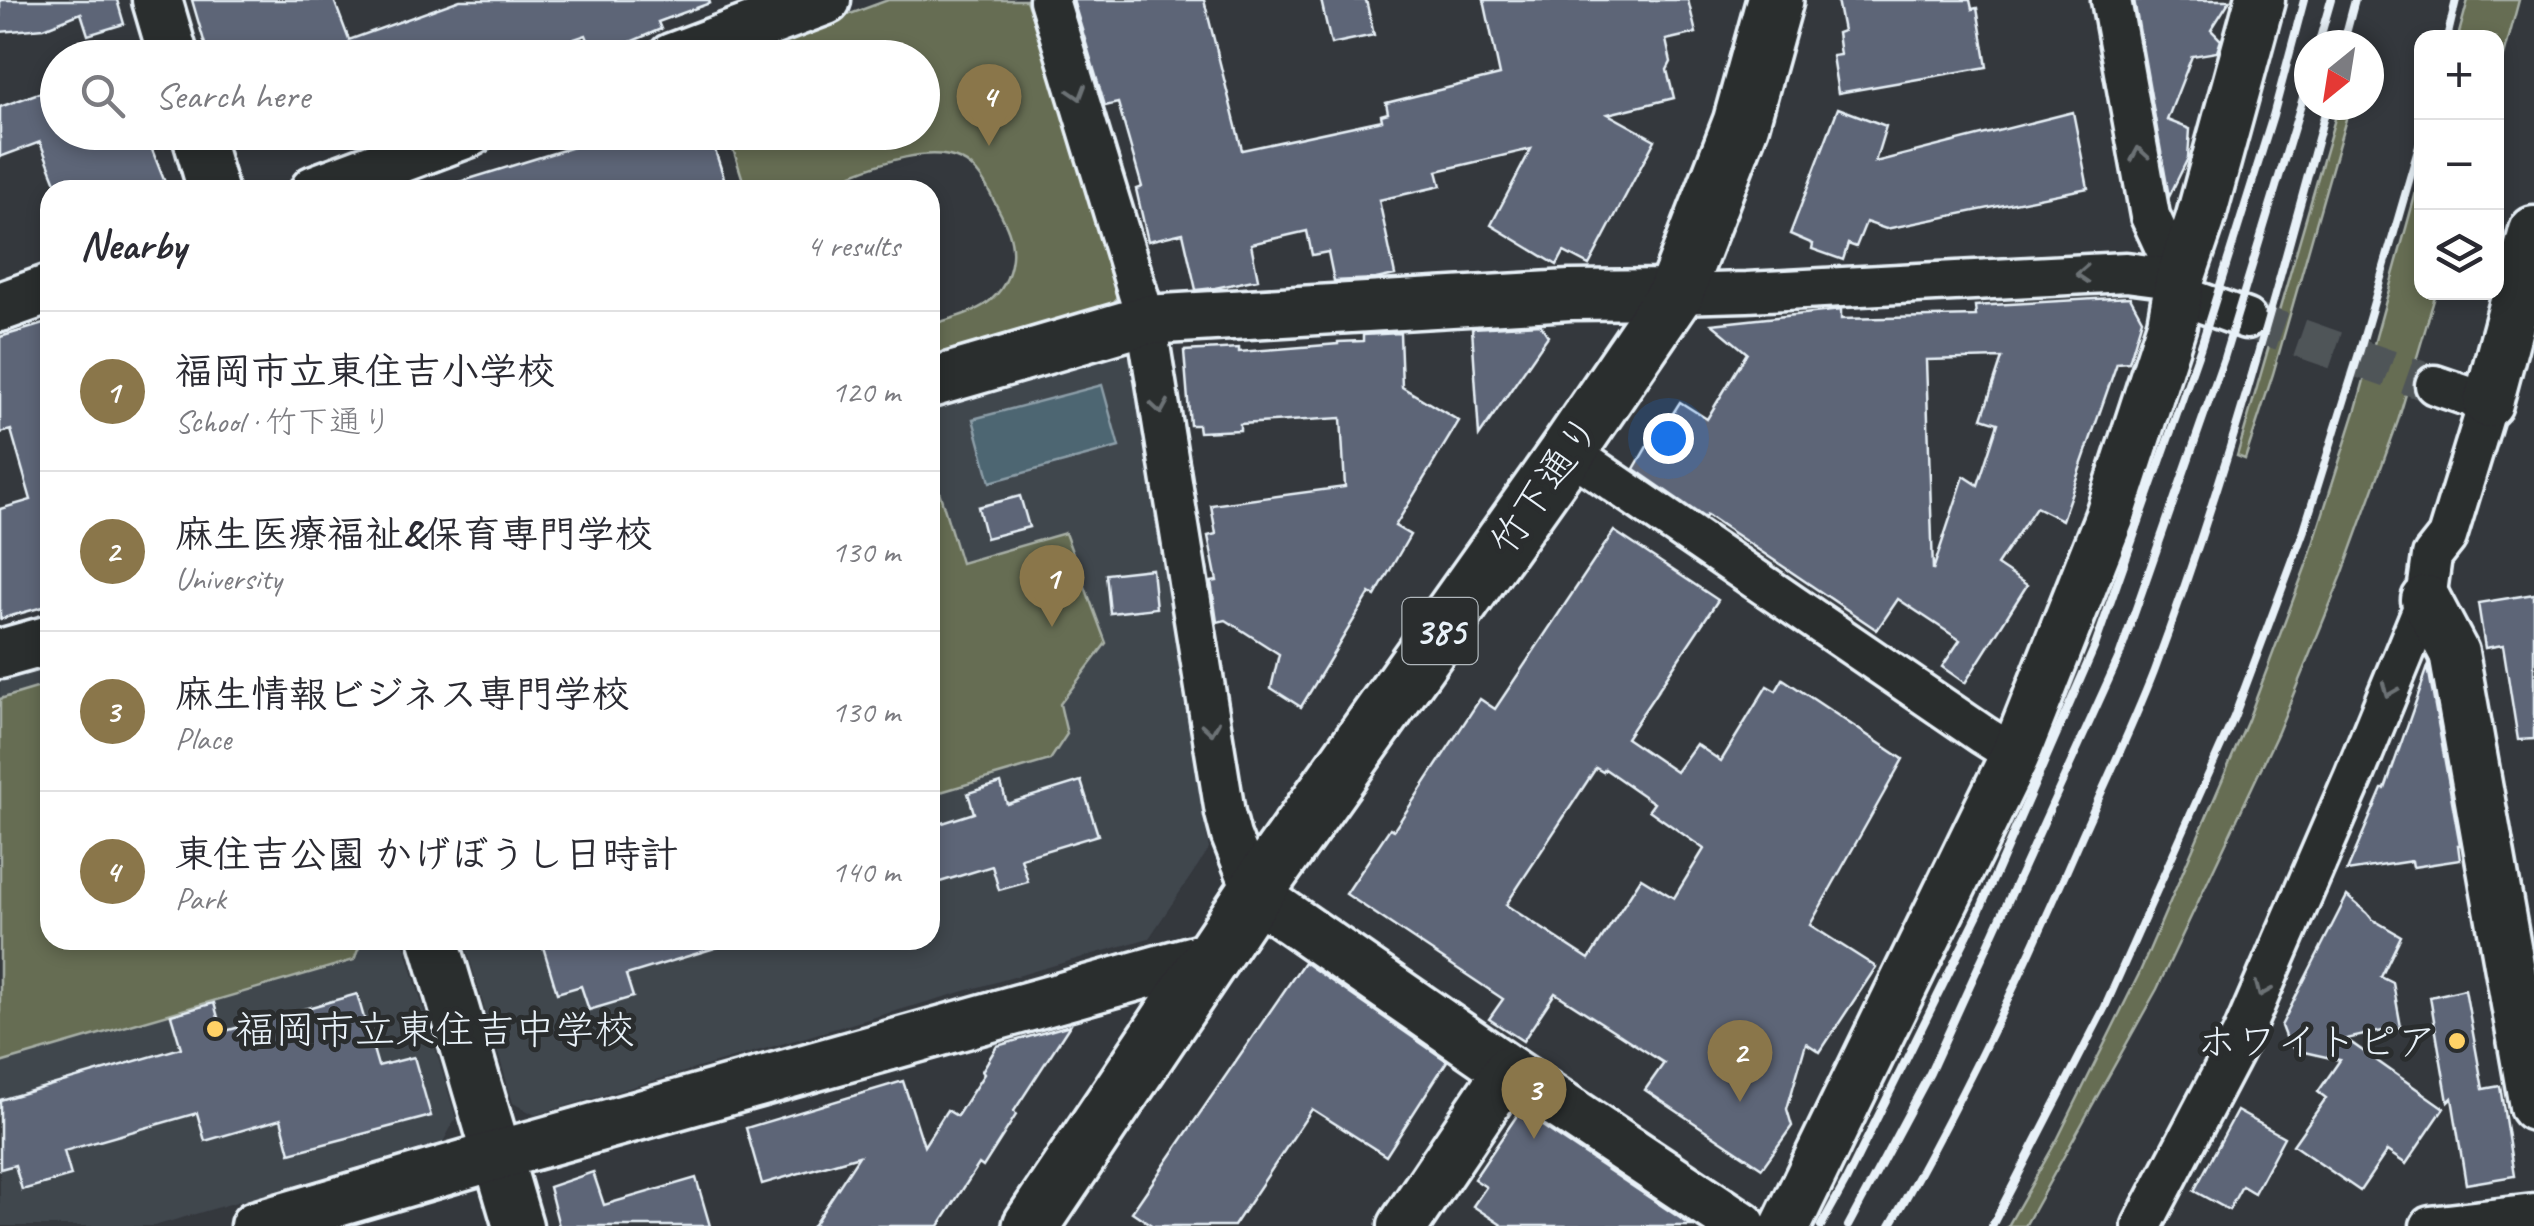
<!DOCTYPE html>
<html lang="en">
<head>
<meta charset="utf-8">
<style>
	:root { --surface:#fff; --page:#f7f7f7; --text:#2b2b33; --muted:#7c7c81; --line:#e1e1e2; --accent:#8a764a }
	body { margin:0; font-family:Caveat,"Klee One",sans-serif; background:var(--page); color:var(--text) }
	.controls { position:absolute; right:30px; top:30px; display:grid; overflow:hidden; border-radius:20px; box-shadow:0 5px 15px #0003 }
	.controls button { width:90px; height:90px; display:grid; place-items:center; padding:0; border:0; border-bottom:2px solid var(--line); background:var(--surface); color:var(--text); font:50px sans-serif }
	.compass { position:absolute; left:2294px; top:30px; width:90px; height:90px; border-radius:50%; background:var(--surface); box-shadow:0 5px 15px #0003; rotate:210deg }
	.you { position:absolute; left:1668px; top:438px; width:35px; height:35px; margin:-25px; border:8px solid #fff; border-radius:50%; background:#1a73e8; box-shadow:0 0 0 15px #1a73e833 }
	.badge { display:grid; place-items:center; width:65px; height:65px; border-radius:50%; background:var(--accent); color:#fff; font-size:32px; font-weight:700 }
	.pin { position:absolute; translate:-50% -82px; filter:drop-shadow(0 2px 5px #0008) }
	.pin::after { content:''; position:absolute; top:52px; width:35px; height:30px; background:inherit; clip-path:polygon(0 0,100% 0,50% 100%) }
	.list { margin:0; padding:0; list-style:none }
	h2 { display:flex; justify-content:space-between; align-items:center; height:130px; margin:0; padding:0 40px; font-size:42px }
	h2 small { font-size:32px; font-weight:400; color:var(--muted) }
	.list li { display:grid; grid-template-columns:65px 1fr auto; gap:30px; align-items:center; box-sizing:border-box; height:160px; padding:0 40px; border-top:2px solid var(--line) }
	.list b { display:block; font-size:38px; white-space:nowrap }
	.list p { margin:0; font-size:32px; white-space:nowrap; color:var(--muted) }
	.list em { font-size:32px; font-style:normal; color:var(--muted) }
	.icon { flex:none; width:55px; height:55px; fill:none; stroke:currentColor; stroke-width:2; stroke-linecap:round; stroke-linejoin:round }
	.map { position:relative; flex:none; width:2534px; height:1226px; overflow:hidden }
	.search { position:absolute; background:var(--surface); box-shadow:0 5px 15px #0003; left:40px; top:40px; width:900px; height:110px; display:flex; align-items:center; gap:25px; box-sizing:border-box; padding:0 35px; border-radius:55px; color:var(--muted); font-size:38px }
	.panel { position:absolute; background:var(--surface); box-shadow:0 5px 15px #0003; left:40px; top:180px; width:900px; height:770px; border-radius:30px }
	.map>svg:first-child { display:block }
	.built { fill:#40464e }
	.green { fill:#666d53; stroke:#a7afa6; stroke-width:2.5 }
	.water { fill:#4e6672; stroke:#8c9ea8; stroke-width:2.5 }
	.building { fill:#5d6577; stroke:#e8f1f8; stroke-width:2.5; fill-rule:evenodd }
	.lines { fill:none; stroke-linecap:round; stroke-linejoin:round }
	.minor-tunnel { stroke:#4f5459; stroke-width:38; stroke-dasharray:38 19; stroke-linecap:butt }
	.minor-casing { stroke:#e8f1f8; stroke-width:45 }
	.tertiary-casing { stroke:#e8f1f8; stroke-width:55 }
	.trunk-casing { stroke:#e8f1f8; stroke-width:62 }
	.minor { stroke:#2a2d2e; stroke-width:38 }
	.tertiary { stroke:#2a2d2e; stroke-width:48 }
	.trunk { stroke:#2a2d2e; stroke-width:55 }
	.rail { stroke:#e8f1f8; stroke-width:8 }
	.oneway { stroke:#6c7275 }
	.poi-dot { fill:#ffd166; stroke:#2a2d2e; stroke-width:4 }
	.labels { text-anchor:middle; stroke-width:10; stroke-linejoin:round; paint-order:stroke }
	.shield { fill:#2a2d2e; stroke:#afb6bb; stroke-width:2.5 }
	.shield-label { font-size:38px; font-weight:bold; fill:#e8f1f8 }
	.street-label { font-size:40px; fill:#e8f1f8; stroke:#2a2d2e }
	.poi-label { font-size:40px; fill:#e8f1f8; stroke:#2a2d2e; text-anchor:start }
</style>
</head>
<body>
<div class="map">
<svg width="2534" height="1226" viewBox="0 0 2534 1226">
	<rect width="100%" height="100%" fill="#34383d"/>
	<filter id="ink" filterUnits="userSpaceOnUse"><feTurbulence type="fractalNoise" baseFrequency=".01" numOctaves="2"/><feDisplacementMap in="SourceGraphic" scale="20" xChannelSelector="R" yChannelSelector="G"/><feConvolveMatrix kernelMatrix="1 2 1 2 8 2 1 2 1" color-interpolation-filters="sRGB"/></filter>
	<g filter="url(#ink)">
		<!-- built -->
		<g class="built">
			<polygon points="1119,350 1133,360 1209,849 1149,938 535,1115 513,1103 464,940 930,940 930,406"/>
			<polygon points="50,663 50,940 403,940 456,1118 443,1142 154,1226 0,1226 0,677"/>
		</g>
		<!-- green -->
		<g class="green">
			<path d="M888,0H1026L1063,106L1118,294L1111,309L930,362V325C969,313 1006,307 1012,258C1014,236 1004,220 994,201C987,186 977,167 961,160C930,145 880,163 850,175C839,179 826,188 815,190C793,193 768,190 746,190L728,133L922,132V58L734,57Z"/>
			<polygon points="2468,0 2519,0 2497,82 2496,38 2458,37"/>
			<polygon points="2339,105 2350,105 2273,374 2245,459 2237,456"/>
			<polygon points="2421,174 2422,292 2436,293 2398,421 2342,575 2278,732 2157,989 2025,1226 2008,1226 2058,1138 2139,974 2248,720 2308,560 2356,409"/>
			<polygon points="930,462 961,563 1065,533 1106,643 1060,704 1067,734 1050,760 930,795"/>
			<polygon points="50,684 50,940 362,940 354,960 0,1063 0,699"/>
		</g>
		<!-- water -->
		<polygon class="water" points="1102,385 1119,447 990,482 973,419"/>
		<!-- building -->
		<g class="building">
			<polygon points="0,0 117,0 124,24 88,35 81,13 44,28 0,32"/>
			<polygon points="192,0 334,0 349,40 460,0 709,0 710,3 658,22 661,29 595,57 586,35 518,58 274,58 272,49 247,58 209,58"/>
			<polygon points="1073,0 1204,0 1242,150 1382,120 1381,115 1388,113 1386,103 1500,75 1484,0 1688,0 1696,33 1666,40 1671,62 1667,70 1674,98 1608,114 1655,140 1589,265 1564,252 1557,265 1491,225 1531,149 1437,171 1441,186 1379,200 1395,275 1376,279 1334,281 1328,252 1312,255 1307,231 1251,244 1258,279 1215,288 1196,290 1183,233 1148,241 1136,189 1142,187 1118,103 1105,106"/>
			<polygon points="1321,0 1366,0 1374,35 1331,44"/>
			<polygon points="1837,0 1970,0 1972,9 1977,8 1987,67 1838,93 1832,56 1840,55 1837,33 1843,31"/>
			<polygon points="2134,0 2230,0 2211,30 2221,40 2217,52 2192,56 2167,120 2190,129 2188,158 2169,197"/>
			<polygon points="58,86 58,132 145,132 168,190 59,190 40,142 0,157 0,107"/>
			<polygon points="1838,108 1886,126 1875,162 2073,112 2088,188 1886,229 1866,222 1856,247 1848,244 1843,260 1812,249 1813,244 1790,234"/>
			<polygon points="622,132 709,132 728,190 457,190 456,183"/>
			<path d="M2130,297L2142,319L2129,362L2117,363L2062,520L2036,507L1997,565L2027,585L1965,683L1942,667L1960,640L1898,599L1877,630L1707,515L1705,518L1634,469L1649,443L1653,445L1680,402L1707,419L1747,353L1712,324L1841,310V319L1976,316L1975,306ZM2002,358L1982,418L1998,423L1978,485L1964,476L1933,570L1926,360Z"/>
			<polygon points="50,322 50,605 0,619 0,509 31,500 11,430 0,433 0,337"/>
			<polygon points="1540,324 1548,336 1479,436 1472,328"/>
			<polygon points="1400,333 1402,387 1459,421 1395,526 1410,535 1375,596 1370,593 1301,707 1271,688 1279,654 1226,620 1217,622 1211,582 1217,581 1208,536 1216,534 1211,505 1345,487 1341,418 1240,424 1240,430 1199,432 1198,425 1190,425 1184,351 1239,348 1239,352 1338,344 1338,342 1363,341 1363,335"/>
			<polygon points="1020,496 1029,527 986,538 978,507"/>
			<path d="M1614,531L1718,600L1626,738L1676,772L1696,744L1721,761L1767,686L1776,691L1783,679L1903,759L1810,925L1876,967L1820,1052L1806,1043L1787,1109L1792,1126L1762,1168L1645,1090L1664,1063L1555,993L1523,1041L1489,1019L1503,999L1346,894L1390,828L1394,830L1480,699L1495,709ZM1596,768L1603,772L1605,769L1654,803L1649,810L1704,849L1674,898L1641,878L1589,959L1506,905Z"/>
			<polygon points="1152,569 1156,608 1110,613 1106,574"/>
			<polygon points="2534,594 2534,739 2518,740 2503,645 2485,648 2478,603"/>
			<polygon points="2428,667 2460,845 2458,845 2460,860 2413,867 2412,861 2347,871 2382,789 2385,789"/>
			<polygon points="1081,781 1098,835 1021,858 1028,882 999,890 992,866 930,885 930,827 974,813 968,793 1001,783 1007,804"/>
			<polygon points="2347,896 2367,913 2372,919 2401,936 2381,977 2393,983 2401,1027 2346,1039 2444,1108 2406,1164 2387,1151 2360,1191 2293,1145 2326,1098 2318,1092 2340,1060 2295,1050 2287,1042 2281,1026"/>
			<polygon points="541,940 717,940 718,947 626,975 633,997 589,1010 581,986 557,993"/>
			<polygon points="1304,962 1447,1061 1386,1156 1312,1109 1234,1226 1153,1226 1132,1212"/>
			<polygon points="2465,989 2483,1089 2500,1086 2514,1176 2466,1184 2452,1098 2448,1102 2430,997"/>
			<polygon points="357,994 378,1066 414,1057 431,1116 290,1153 281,1119 205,1141 197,1113 64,1151 71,1176 22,1190 15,1165 0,1169 0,1100 181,1048 171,1015 214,1003 222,1032"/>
			<polygon points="1070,1025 1014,1111 1016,1115 983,1167 979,1164 939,1226 813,1226 859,1156 762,1184 746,1128 903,1081 924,1146 947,1110 957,1116 984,1074 982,1071 997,1046"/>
			<polygon points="1520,1111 1692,1226 1503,1226 1473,1206 1486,1187 1474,1179"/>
			<polygon points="2237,1111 2284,1137 2254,1193 2242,1186 2229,1210 2194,1191"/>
			<polygon points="593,1172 604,1205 696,1178 710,1226 559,1226 549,1187"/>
		</g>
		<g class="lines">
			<!-- minor-tunnel -->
			<polyline class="minor-tunnel" points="2246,319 2435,385"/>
			<!-- minor casing -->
			<g class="minor-casing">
				<g id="minor">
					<polyline points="1049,0 1146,320 1225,813 1231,836 1254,894"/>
					<polyline points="2111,0 2150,216 2188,298 2246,319"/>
					<polyline points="1675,294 1747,292 2126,272 2180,279"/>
					<polyline points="1568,451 1983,735 2015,755"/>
					<polyline points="2142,1226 2242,1035 2354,776 2426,600 2432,556 2447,537 2488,403 2435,385"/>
					<polyline points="2430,1226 2534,1214"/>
				</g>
			</g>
			<!-- tertiary casing -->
			<g class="tertiary-casing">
				<g id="tertiary">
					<polyline points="157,0 174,58"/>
					<polyline points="672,58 826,0"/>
					<polyline points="196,132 213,190"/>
					<polyline points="315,190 470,132"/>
					<polyline points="0,307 50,289"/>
					<polyline points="930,383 1146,320 1570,295 1675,294"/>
					<polyline points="2488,403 2534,231"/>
					<polyline points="2426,600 2454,653 2534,1106"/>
					<polyline points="0,654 50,640"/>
					<polyline points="1254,894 1508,1070 1742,1226"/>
					<polyline points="434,940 518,1226"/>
					<polyline points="255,1226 498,1155 1212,955"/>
					<polyline points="1403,1226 1508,1070"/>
					<polyline points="1786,1226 2015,755 2109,518 2172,324 2180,279 2200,220 2260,0"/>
				</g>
			</g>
			<!-- trunk casing -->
			<g class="trunk-casing">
				<polyline id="trunk" points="1031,1226 1254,894 1568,451 1675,294 1741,123 1775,0"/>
			</g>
			<!-- minor -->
			<use href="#minor" class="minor"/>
			<!-- tertiary -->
			<use href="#tertiary" class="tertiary"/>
			<!-- trunk -->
			<use href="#trunk" class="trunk"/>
			<!-- rail -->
			<g class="rail">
				<polyline points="2447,38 2456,0"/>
				<polyline points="2318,45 2331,0"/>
				<polyline points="2343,45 2355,0"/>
				<polyline points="1821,1226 1846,1181 1979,912 2095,646 2200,349 2273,116 2304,0"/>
				<polyline points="1848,1226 1930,1073 2119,657 2224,358 2309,78"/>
				<path d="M1890,1226C1962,1101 2024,970 2081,838C2105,783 2132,728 2154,671C2223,487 2276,295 2327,105"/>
				<polyline points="1992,1226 2105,1007 2234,717 2304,530 2360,350 2422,136"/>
			</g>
		</g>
		<!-- one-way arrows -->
		<defs><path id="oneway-chevron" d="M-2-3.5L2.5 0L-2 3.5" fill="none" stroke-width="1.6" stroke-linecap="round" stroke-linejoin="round" transform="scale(2.5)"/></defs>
		<g class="oneway">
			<use href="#oneway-chevron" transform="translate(1078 93) rotate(73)"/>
			<use href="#oneway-chevron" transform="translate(2139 154) rotate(-100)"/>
			<use href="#oneway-chevron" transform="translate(2083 274) rotate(177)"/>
			<use href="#oneway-chevron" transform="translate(1160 407) rotate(81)"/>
			<use href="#oneway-chevron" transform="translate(2389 690) rotate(112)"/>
			<use href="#oneway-chevron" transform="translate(1211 728) rotate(81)"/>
			<use href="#oneway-chevron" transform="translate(2262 990) rotate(113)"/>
		</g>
	</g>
	<!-- markers -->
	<g class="poi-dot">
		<circle cx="215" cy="1029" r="10"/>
		<circle cx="2457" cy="1041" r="10"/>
	</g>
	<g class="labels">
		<!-- shield labels -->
		<rect class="shield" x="1402.5" y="598" width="75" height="66" rx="8"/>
		<g class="shield-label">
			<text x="1440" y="644">385</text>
		</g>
		<!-- street labels -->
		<g class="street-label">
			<text transform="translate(1544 484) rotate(-55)" y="14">竹下通り</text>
		</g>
		<!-- poi labels -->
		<g class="poi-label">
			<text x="235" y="1043">福岡市立東住吉中学校</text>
			<text x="2437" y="1055" text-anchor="end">ホワイトピア</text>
		</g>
	</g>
</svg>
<div class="controls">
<button>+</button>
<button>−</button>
<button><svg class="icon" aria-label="layers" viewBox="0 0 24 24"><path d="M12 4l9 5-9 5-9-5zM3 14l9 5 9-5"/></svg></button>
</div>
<svg class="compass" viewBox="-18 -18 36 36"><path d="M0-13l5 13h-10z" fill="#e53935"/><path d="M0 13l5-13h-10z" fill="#7c7c81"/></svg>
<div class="you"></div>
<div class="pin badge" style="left:1052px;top:627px">1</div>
<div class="pin badge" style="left:1740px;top:1102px">2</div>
<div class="pin badge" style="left:1534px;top:1139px">3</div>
<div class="pin badge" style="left:989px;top:146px">4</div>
<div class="search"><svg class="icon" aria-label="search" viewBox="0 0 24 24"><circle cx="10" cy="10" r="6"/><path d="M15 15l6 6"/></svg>Search here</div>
<section class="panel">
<h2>Nearby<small>4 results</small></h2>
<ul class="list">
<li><span class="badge">1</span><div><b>福岡市立東住吉小学校</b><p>School · 竹下通り</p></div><em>120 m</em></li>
<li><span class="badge">2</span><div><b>麻生医療福祉&amp;保育専門学校</b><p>University</p></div><em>130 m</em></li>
<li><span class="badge">3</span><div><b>麻生情報ビジネス専門学校</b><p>Place</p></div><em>130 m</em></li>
<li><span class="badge">4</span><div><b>東住吉公園 かげぼうし日時計</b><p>Park</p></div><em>140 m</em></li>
</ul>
</section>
</div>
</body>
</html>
